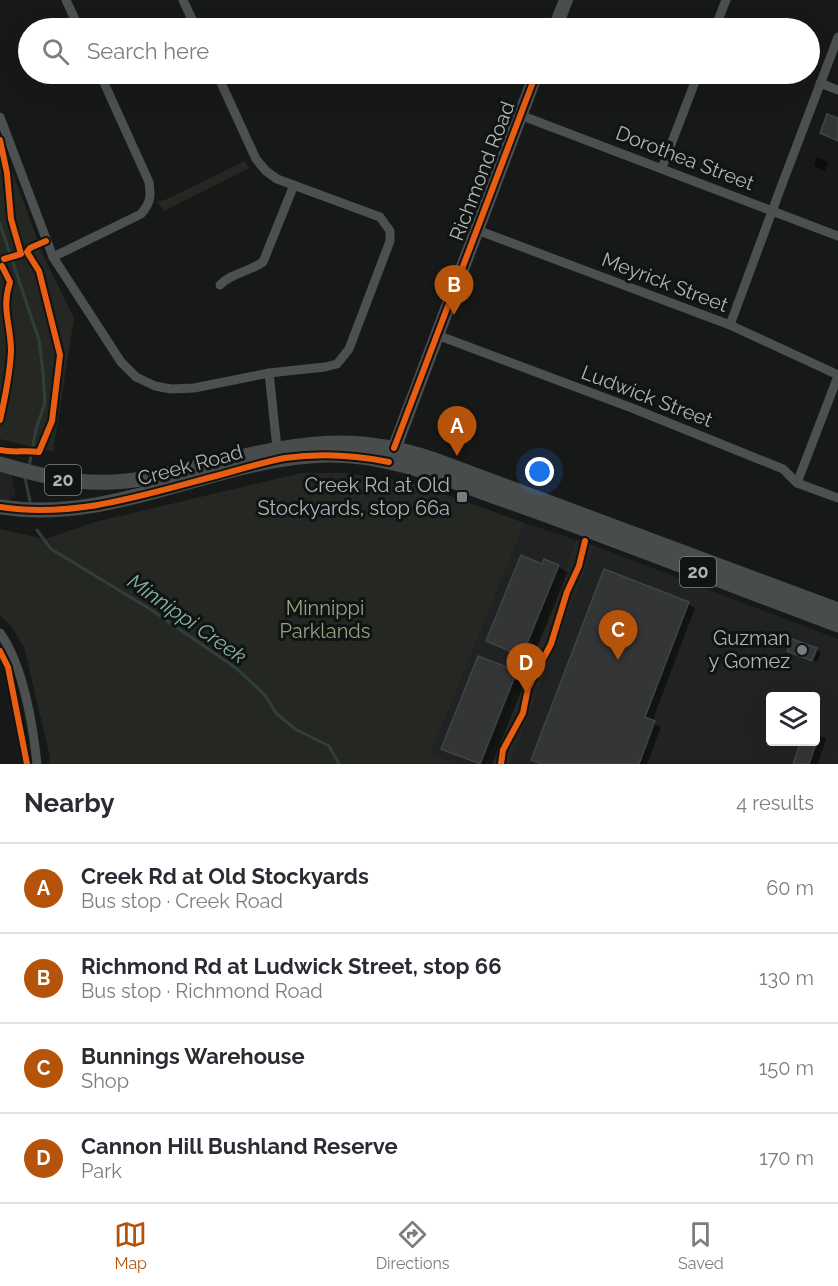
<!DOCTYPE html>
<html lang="en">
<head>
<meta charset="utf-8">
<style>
	:root { --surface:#fff; --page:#f7f7f7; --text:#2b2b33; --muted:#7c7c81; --line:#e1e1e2; --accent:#b45309 }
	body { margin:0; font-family:Raleway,sans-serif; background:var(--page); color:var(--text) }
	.controls { position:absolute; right:18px; bottom:18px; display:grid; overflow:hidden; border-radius:6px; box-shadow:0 6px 24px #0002 }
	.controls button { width:54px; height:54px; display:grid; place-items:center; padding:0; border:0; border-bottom:2px solid var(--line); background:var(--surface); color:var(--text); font:30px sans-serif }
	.you { position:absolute; left:540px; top:472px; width:21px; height:21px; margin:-15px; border:4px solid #fff; border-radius:50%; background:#1a73e8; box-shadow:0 0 0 9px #1a73e833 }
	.badge { display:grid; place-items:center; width:39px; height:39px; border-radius:50%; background:var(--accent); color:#fff; font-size:20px; font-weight:700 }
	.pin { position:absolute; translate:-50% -50px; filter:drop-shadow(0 2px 3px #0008) }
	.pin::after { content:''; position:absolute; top:32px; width:21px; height:18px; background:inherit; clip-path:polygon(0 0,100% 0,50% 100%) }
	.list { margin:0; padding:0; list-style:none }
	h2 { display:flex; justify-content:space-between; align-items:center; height:78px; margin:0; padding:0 24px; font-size:26px }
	h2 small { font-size:20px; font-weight:400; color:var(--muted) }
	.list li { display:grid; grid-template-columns:39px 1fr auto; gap:18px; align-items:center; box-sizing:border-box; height:90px; padding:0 24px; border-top:2px solid var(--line) }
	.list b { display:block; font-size:22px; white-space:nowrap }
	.list p { margin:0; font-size:20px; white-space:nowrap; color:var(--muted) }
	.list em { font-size:20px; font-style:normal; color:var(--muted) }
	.icon { flex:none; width:33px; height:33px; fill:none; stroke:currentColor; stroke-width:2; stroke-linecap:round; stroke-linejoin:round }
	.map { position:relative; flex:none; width:838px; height:764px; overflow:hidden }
	.search { position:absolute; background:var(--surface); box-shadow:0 6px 24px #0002; left:18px; right:18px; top:18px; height:66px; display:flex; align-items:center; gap:15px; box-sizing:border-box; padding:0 21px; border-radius:33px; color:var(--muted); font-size:22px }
	.sheet { height:438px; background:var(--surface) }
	nav { display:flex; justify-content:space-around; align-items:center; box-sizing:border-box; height:84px; border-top:2px solid var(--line); background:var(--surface); font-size:16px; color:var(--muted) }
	nav a { display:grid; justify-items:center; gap:3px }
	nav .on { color:var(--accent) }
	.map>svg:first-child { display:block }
	.built { fill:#212223; fill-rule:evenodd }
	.green { fill:#252822 }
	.shadow { fill:#0007 }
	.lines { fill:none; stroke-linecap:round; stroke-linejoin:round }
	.stream { stroke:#303f3c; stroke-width:3 }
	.building { fill:#333536; stroke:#404444; stroke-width:1.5 }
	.street { stroke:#4c5050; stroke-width:9 }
	.secondary { stroke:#4b4e4e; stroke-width:14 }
	.primary { stroke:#494c4c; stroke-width:15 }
	.cycleway-casing { stroke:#121313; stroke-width:10 }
	.cycleway { stroke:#e95d12; stroke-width:6 }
	.poi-dot { fill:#767f80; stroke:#121313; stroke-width:2 }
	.labels { text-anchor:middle; stroke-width:6; stroke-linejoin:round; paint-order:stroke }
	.shield { fill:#121313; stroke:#7c8686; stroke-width:1.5 }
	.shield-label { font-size:18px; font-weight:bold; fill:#a9b7b8 }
	.street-label { font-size:20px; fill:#a9b7b8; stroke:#121313 }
	.poi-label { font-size:20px; fill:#a9b7b8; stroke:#121313; text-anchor:end }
	.park-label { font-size:20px; fill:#95a281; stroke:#121313 }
	.water-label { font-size:21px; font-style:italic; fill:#82b1a8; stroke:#121313 }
</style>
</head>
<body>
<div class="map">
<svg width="838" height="764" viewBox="0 0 838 764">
	<rect width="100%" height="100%" fill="#171818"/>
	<!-- built -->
	<g class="built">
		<polygon points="0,471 11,474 16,495 11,497 9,502 0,499"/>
		<polygon points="525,523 576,540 485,764 458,764 431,753"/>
		<path d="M595,546L838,639V764H510ZM770,696H816V742H770Z"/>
	</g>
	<!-- green -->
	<g class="green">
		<polygon points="0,137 42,253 74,318 53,452 0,439"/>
		<polygon points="245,161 249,168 164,211 157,201 165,200"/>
		<polygon points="301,473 344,473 411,482 525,523 431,753 458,764 49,764 50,757 24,647 11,626 0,615 0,529 45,539 95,522"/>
		<polygon points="576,540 595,546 510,764 485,764"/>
	</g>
	<!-- shadow -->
	<g class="shadow">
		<polygon points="817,157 828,162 825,171 814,166"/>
		<polygon points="543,566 558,567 568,572 532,660 488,641"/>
		<polygon points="688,604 695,608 652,722 661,727 647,764 540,764 533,760"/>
		<polygon points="816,650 821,652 817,662 794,653"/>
		<polygon points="479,658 526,679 492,764 476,764 443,749"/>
		<polygon points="816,733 826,739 818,764 794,764 802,742 816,742"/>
	</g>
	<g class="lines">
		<!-- stream -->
		<g class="stream">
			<polyline points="0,224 39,340 43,372 45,403 36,429 29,467"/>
			<polyline points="25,478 30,501"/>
			<polyline points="37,530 51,549 150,609 236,668 265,695 276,713 295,729 329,746 339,764"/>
		</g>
	</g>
	<!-- building -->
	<g class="building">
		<polygon points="827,114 838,118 838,141 820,133"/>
		<polygon points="521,555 542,564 544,559 559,565 522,656 486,641"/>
		<polygon points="604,569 689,602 645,717 655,721 639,764 542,764 531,760"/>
		<polygon points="792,639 817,648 812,661 787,651"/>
		<polygon points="478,656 517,671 480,764 441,749"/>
		<polygon points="801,741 817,741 809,764 793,764"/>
	</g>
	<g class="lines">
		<!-- street -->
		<g class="street">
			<polyline points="66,0 79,28"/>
			<polyline points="183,0 196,28"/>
			<polyline points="715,28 726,0"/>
			<polyline points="820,83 838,90"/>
			<polyline points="520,115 838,236"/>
			<polyline points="0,117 53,257 121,362 136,377 155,386 171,389 194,388 269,373 325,367 337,364 349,349 390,241 390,231 380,217 277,179 266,171 256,159 217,74"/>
			<polyline points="662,168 698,74"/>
			<polyline points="477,230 730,325 838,375"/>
			<path d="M53,257L141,214C151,203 151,195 149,182L100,74"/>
			<path d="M220,285C231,273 249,272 263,262L294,185"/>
			<polyline points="730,325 781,187 838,37"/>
			<polyline points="437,335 632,408 783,469 797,483 838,498"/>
			<polyline points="269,373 277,448"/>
			<polyline points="797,483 838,376"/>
			<path d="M0,633C23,665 33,725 37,764"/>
		</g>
		<!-- secondary -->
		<g class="secondary">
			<polyline points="555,28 566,0"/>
			<polyline points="391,457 536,74"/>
		</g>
		<!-- primary -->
		<g class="primary">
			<path d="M0,464C37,475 73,484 112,482C140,481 166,474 193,468C284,447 343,428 435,460L838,610"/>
			<path d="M0,507C116,525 216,457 329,455C391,454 450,481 507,501C618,540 728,584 838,625"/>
		</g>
		<!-- cycleway casing -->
		<g class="cycleway-casing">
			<g id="cycleway">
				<polyline points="0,140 7,173 11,219 21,254 4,259"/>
				<path d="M0,420C5,398 10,374 11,351C11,324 1,309 10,282L2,266"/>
				<polyline points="394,448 536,74"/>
				<path d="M0,450C12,453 25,450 39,452L52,421L60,355L39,271L27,252L30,248L46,241"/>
				<path d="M0,507C77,519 150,493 223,474C244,468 264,462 285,458C320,453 354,455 389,462"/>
				<polyline points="0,651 8,667 27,764"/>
				<polyline points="501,764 503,750 523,713 528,688 551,644 567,592 579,566 585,541"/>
			</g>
		</g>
		<!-- cycleway -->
		<use href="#cycleway" class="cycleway"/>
	</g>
	<!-- markers -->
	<g class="poi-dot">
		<rect x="456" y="491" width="12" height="12" rx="3"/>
		<circle cx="802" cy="650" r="6"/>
	</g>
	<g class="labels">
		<!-- shield labels -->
		<g class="shield">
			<rect x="45" y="465" width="36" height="30" rx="4.5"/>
			<rect x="680" y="557" width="36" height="30" rx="4.5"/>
		</g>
		<g class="shield-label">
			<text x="63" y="486">20</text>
			<text x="698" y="578">20</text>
		</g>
		<!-- street labels -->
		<g class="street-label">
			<text transform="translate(685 158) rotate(21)" y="7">Dorothea Street</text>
			<text transform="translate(482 171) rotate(-69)" y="7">Richmond Road</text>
			<text transform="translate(665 282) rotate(21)" y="7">Meyrick Street</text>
			<text transform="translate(647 396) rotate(21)" y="7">Ludwick Street</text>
			<text transform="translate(190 465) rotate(-15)" y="7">Creek Road</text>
		</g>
		<!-- poi labels -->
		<g class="poi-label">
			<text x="450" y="492">Creek Rd at Old<tspan x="450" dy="23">Stockyards, stop 66a</tspan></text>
			<text x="790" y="645">Guzman<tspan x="790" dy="23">y Gomez</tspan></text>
		</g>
		<!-- park labels -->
		<g class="park-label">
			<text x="325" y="615">Minnippi<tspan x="325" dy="23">Parklands</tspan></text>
		</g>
		<!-- water labels -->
		<g class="water-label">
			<text transform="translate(187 619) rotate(35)" y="7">Minnippi Creek</text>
		</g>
	</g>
</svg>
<div class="controls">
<button><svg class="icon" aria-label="layers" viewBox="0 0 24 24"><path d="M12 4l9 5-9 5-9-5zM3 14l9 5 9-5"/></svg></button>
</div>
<div class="you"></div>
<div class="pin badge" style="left:457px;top:456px">A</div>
<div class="pin badge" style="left:454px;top:315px">B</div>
<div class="pin badge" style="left:618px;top:660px">C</div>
<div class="pin badge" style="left:526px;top:693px">D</div>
<div class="search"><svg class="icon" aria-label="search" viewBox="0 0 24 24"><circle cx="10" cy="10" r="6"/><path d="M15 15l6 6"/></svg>Search here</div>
</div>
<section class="sheet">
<h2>Nearby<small>4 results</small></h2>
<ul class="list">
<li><span class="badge">A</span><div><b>Creek Rd at Old Stockyards</b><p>Bus stop · Creek Road</p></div><em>60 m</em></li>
<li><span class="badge">B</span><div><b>Richmond Rd at Ludwick Street, stop 66</b><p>Bus stop · Richmond Road</p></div><em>130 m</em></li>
<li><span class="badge">C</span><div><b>Bunnings Warehouse</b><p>Shop</p></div><em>150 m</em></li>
<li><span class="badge">D</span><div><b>Cannon Hill Bushland Reserve</b><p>Park</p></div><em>170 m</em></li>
</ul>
</section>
<nav>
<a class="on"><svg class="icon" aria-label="map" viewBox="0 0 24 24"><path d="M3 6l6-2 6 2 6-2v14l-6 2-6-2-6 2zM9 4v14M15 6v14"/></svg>Map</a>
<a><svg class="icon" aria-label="directions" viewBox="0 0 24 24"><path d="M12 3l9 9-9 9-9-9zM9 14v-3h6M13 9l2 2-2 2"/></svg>Directions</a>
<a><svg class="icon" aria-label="saved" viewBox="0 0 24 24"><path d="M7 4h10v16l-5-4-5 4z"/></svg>Saved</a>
</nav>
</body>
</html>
